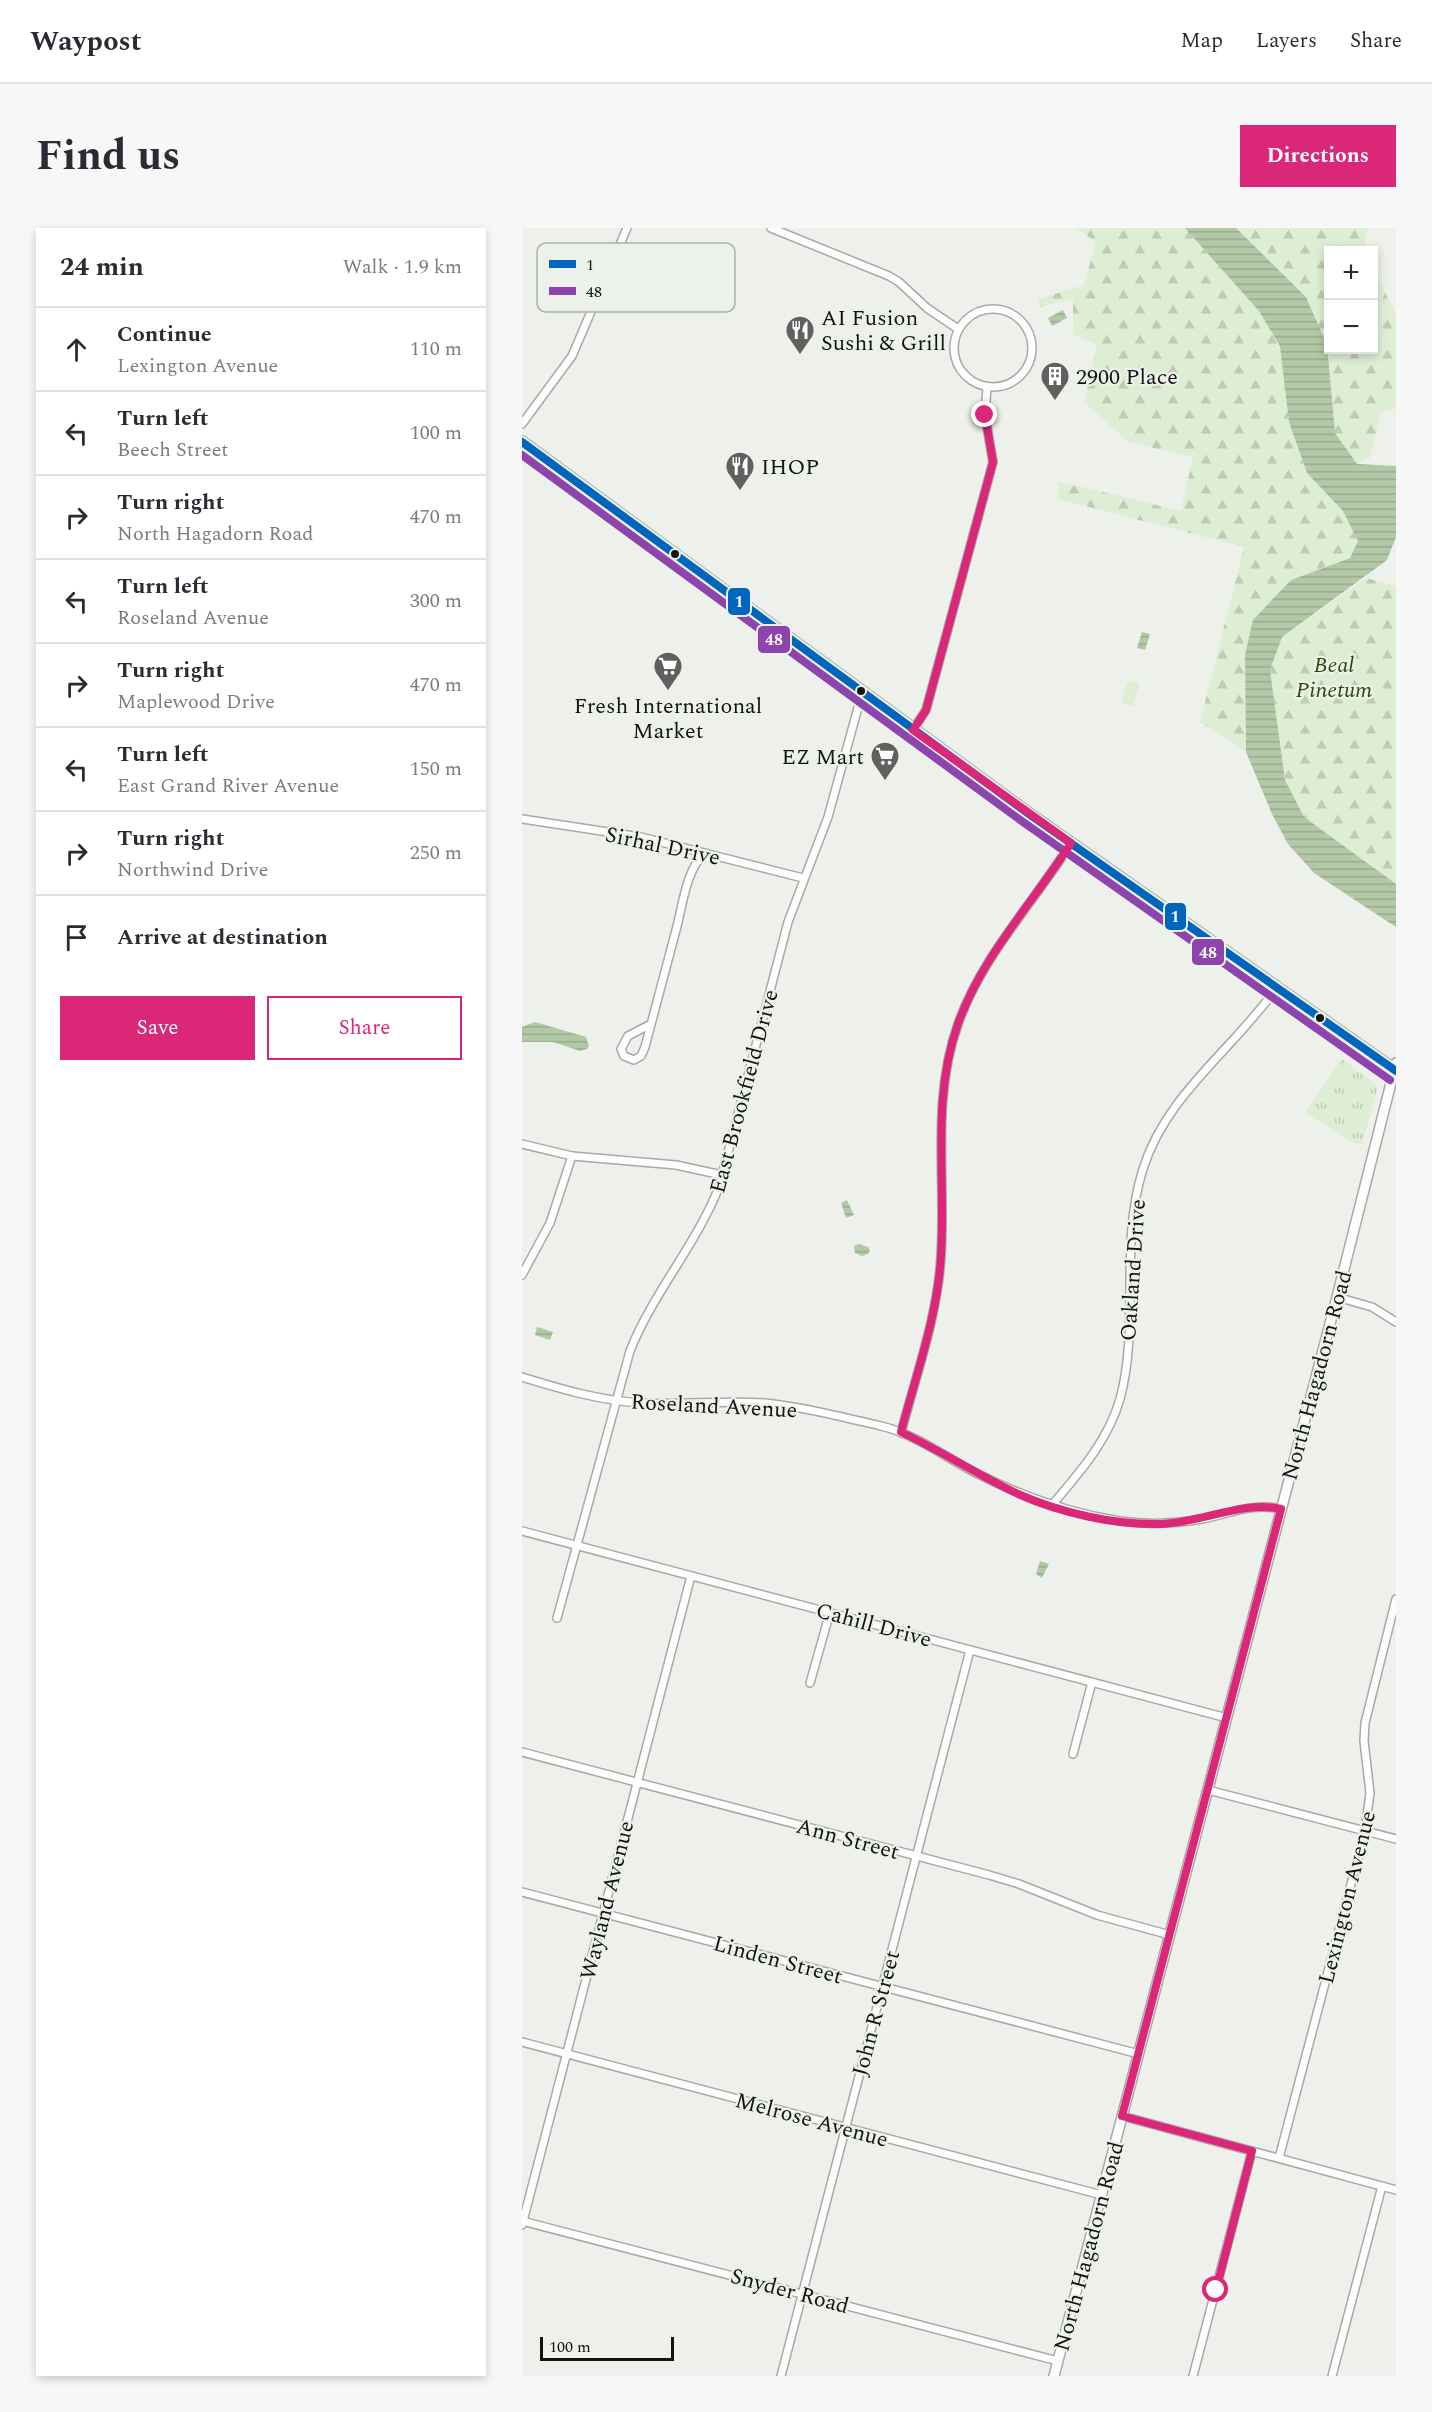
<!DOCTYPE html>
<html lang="en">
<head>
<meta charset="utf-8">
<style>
	:root { --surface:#fff; --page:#f7f7f7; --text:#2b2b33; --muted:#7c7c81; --line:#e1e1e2; --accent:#db2777 }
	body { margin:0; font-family:Spectral,serif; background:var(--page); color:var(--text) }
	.controls { position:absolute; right:18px; top:18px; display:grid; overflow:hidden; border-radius:0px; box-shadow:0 3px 9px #0003 }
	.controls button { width:54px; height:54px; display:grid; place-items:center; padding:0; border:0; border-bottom:2px solid var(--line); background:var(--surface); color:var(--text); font:30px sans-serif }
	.scale { position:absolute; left:18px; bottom:15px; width:134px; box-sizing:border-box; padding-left:6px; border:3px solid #131412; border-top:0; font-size:16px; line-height:21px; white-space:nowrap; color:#131412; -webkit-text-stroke:4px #edf1eb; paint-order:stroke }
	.stop { position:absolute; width:18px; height:18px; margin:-14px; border:4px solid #db2777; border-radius:50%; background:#fff }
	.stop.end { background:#db2777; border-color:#fff; box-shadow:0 2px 6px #0008 }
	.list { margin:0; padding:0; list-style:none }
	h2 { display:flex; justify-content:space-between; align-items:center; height:78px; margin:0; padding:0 24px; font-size:26px }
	h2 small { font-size:20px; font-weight:400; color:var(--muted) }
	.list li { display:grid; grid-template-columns:39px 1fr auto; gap:18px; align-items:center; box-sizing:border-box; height:84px; padding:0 24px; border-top:2px solid var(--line) }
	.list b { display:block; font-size:22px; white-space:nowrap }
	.list p { margin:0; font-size:20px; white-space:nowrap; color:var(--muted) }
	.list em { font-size:20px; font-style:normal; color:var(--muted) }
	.actions { display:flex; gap:12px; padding:18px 24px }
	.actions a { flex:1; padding:14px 0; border:2px solid var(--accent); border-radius:0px; text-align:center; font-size:21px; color:var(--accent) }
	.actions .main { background:var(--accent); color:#fff }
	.icon { flex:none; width:33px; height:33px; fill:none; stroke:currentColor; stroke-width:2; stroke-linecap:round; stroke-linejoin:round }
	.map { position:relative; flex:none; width:874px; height:2148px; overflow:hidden; border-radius:0px }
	header { display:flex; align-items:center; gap:36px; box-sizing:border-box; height:84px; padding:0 30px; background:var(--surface); border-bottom:2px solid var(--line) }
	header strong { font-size:28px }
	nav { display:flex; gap:33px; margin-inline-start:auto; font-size:21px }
	.intro { display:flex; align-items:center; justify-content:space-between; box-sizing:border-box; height:144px; padding:0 36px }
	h1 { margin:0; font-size:42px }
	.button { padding:15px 27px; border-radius:0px; background:var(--accent); color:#fff; font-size:21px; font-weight:700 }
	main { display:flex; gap:36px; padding:0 36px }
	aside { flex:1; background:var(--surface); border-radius:0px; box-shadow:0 3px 9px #0003 }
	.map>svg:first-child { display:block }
	.forest { fill:url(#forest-firs) }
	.park { fill:url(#park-tufts) }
	.garden { fill:#deeed4 }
	.water { fill:url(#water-rules) }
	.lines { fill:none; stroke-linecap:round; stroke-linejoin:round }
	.minor-casing { stroke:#a8a9a7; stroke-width:10 }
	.tertiary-casing { stroke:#a8a9a7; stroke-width:12 }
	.primary-casing { stroke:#afb7aa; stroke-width:14 }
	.minor { stroke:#fcfdfc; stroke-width:7 }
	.tertiary { stroke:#fcfdfc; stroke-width:9 }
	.primary { stroke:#edf2ea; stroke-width:10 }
	.bus-1-casing { stroke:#edf1eb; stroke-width:12 }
	.bus-2-casing { stroke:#edf1eb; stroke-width:12 }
	.bus-1 { stroke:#0065bd; stroke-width:8 }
	.bus-2 { stroke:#8e44ad; stroke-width:8 }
	.route { stroke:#db2777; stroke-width:8 }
	.bus-dot { fill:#131412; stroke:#edf1eb; stroke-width:2 }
	.labels { text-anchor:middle; stroke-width:4.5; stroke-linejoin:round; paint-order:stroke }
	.poi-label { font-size:22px; fill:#131412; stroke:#edf1eb; text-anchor:start }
	.park-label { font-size:22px; font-style:italic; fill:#264c05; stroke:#edf1eb }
	.street-label { font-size:22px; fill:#131412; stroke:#edf1eb }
	.key { fill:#edf1eb; stroke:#acafaa; stroke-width:1.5 }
	.key-label { font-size:16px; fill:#131412 }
	.line-badge { stroke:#edf1eb; stroke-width:2 }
	.badge-label { font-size:16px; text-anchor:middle; font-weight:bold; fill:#fff }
</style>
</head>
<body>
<header>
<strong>Waypost</strong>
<nav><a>Map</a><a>Layers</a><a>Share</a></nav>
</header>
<div class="intro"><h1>Find us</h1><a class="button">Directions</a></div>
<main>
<aside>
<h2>24 min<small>Walk · 1.9 km</small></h2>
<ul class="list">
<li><svg class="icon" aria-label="ahead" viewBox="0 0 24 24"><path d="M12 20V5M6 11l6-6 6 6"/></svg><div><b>Continue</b><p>Lexington Avenue</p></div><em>110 m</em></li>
<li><svg class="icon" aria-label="left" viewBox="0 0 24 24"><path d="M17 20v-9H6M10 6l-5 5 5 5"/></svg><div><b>Turn left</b><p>Beech Street</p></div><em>100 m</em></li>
<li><svg class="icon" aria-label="right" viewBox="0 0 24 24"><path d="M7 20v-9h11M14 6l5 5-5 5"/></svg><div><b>Turn right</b><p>North Hagadorn Road</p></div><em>470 m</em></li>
<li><svg class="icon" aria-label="left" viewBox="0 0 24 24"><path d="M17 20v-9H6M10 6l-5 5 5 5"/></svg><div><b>Turn left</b><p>Roseland Avenue</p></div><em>300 m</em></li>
<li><svg class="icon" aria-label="right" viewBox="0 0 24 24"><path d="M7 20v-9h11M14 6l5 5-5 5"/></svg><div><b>Turn right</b><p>Maplewood Drive</p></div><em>470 m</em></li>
<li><svg class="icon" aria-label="left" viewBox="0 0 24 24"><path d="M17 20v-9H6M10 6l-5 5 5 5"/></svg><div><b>Turn left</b><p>East Grand River Avenue</p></div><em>150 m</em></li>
<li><svg class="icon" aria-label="right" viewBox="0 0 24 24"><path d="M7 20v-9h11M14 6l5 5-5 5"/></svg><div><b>Turn right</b><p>Northwind Drive</p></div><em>250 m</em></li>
<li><svg class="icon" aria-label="arrive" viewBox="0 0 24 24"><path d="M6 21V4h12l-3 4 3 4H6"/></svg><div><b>Arrive at destination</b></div></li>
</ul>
<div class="actions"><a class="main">Save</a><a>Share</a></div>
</aside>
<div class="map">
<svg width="874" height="2148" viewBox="0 0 874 2148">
	<defs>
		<pattern id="forest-firs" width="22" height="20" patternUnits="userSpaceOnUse" patternTransform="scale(1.5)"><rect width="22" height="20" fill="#deeed4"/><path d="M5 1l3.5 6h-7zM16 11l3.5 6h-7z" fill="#becbb5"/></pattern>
		<pattern id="park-tufts" width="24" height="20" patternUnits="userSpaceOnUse" patternTransform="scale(1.5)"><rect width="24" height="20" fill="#deeed4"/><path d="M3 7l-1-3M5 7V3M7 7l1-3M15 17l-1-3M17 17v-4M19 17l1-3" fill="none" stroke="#becbb5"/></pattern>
		<pattern id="water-rules" width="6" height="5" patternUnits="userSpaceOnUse" patternTransform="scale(1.5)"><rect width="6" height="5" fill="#b2c8a6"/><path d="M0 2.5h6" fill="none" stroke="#98ab8e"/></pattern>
	</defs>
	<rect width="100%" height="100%" fill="#eef0ec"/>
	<!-- forest -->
	<g class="forest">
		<polygon points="554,0 663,0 737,83 759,118 767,194 785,245 821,283 836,313 828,329 769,352 723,427 724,524 678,494 722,319 536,271 536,253 659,283 671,229 606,214 562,174 575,117 551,106 551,71 519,79 516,71 562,57 574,14"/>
		<polygon points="714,0 846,0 842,19 843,22 806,22 806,122 852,122 852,40 874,88 874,180 859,184 848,229 835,236 813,205 809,174 784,69"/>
		<polygon points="844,350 874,358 874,656 782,589 763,552 748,442 760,409"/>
	</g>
	<!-- park -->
	<polygon class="park" points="820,831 854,856 855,863 840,916 832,915 783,885"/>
	<!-- garden -->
	<polygon class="garden" points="606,452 618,455 611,478 599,475"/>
	<!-- water -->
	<g class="water">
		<polygon points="663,0 714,0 784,69 805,117 813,205 835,236 874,238 874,309 865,332 760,409 748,442 763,552 782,589 874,656 874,699 792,645 766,616 750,586 724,524 723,427 731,392 769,352 828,330 836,313 821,283 785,245 767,194 758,118 737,83"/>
		<polygon points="541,82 545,90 530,98 526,90"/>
		<polygon points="620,404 628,406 623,422 615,420"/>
		<polygon points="13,794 64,809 67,818 65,821 58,823 31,814 0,814 0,799"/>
		<polygon points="325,972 332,987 324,990 319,975"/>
		<polygon points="337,1016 346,1019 348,1022 346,1026 340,1028 333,1025 332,1018"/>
		<polygon points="15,1099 31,1104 28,1112 13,1107"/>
		<polygon points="518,1333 527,1336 520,1350 514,1346"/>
	</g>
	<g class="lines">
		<!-- minor casing -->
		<g class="minor-casing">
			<g id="minor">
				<polyline points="249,0 367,48 377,54 405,80 436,101"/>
				<circle cx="471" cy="120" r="39"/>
				<polyline points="0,196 50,128 105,0"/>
				<polyline points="391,502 404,482 471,234 463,187 465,159"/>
				<polyline points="0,591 119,609 281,650"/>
				<path d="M129,796L106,808L99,821L102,828L112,832L119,828L123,819C133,780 144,741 154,702C161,677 163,645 182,625"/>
				<polyline points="0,916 50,928 154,937 200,947"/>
				<polyline points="0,1047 28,995 50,928"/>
				<polyline points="815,1069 850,1079 874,1094"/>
				<path d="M0,1149C39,1161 79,1173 120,1175C161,1177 202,1172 243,1175C281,1179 321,1189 359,1198C393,1206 422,1228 452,1244C499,1268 546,1285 598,1293C626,1297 652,1296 680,1291C707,1286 732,1274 759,1281"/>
				<path d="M379,1205C394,1147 416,1087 419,1027C424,949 409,872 436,796C460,728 511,676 549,615"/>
				<path d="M530,1277C557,1245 586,1213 598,1171C618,1098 597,1016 621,941C637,889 675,851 711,812C727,795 741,777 756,760"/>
				<polyline points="0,1303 705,1490"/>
				<path d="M35,1390L108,1123C131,1065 174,1017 197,959L266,694L306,589L340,465"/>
				<polyline points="288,1455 308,1384"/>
				<polyline points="0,1524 467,1647 497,1656 575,1687 648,1707"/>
				<polyline points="551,1526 570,1454"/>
				<polyline points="686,1562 874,1611"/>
				<polyline points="0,1664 617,1826"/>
				<polyline points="0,1814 580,1967"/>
				<polyline points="600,1888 874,1962"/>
				<polyline points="757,1930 843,1603 848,1565 842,1513 843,1495 874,1371"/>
				<polyline points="0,1993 536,2133"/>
				<polyline points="0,1997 169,1348"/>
				<polyline points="259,2148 448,1422"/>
				<polyline points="671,2148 730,1923"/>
				<polyline points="810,2148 860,1958"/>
			</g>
		</g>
		<!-- tertiary casing -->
		<g class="tertiary-casing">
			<polyline id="tertiary" points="532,2148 815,1069 874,835"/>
		</g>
		<!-- primary casing -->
		<g class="primary-casing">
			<polyline id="primary" points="0,214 507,586 874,843"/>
		</g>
		<!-- minor -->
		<use href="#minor" class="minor"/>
		<!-- tertiary -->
		<use href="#tertiary" class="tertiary"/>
		<!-- primary -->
		<use href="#primary" class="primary"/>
		<!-- bus-1 casing -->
		<g class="bus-1-casing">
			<polyline id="bus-1" points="0,214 507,586 874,843"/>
		</g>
		<!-- bus-2 casing -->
		<g class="bus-2-casing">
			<polyline id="bus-2" points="0,227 501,594 868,852"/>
		</g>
		<!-- bus-1 -->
		<use href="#bus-1" class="bus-1"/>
		<!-- bus-2 -->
		<use href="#bus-2" class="bus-2"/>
	</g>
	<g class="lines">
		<!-- route -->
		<path class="route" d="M463,187L471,234L404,482L391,502L549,615C511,675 460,728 436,796C409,872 424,949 419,1027C416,1087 394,1147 379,1204C419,1223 456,1247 496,1266C539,1285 592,1297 638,1296C678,1295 723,1272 759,1281L600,1888L730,1923L694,2062"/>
	</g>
	<!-- icons -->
	<defs>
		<g id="restaurant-pin" transform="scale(1.5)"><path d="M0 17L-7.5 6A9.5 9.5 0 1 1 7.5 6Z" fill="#60615e" stroke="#edf1eb"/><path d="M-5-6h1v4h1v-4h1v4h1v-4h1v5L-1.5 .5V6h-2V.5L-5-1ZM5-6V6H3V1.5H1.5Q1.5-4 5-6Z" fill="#fff"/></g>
		<g id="building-pin" transform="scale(1.5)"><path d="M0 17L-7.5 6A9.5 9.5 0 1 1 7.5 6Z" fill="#60615e" stroke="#edf1eb"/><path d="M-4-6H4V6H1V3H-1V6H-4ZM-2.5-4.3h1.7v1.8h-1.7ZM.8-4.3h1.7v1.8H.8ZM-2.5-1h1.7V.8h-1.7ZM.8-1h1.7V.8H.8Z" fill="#fff"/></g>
		<g id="supermarket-pin" transform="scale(1.5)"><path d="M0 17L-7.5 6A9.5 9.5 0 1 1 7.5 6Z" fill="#60615e" stroke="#edf1eb"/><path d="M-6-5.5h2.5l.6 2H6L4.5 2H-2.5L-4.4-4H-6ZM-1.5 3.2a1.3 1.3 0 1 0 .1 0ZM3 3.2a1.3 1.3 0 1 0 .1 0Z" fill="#fff"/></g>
	</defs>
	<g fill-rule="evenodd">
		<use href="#restaurant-pin" x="278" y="102"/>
		<use href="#building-pin" x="533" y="148"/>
		<use href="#restaurant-pin" x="218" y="238"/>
		<use href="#supermarket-pin" x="146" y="438"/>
		<use href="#supermarket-pin" x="363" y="528"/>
	</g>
	<!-- markers -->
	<g class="bus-dot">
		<circle cx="153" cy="326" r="5"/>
		<circle cx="339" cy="463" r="5"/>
		<circle cx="798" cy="790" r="5"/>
	</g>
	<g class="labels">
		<!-- poi labels -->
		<g class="poi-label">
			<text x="299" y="97">AI Fusion<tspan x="299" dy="25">Sushi &amp; Grill</tspan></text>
			<text x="554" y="156">2900 Place</text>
			<text x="239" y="246">IHOP</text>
			<text x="146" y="485" text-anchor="middle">Fresh International<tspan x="146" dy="25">Market</tspan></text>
			<text x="342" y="536" text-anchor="end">EZ Mart</text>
		</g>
		<!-- park labels -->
		<g class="park-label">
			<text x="812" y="444">Beal<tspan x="812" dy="25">Pinetum</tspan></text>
		</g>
		<!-- street labels -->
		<g class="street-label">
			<text transform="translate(141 617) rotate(12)" y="8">Sirhal Drive</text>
			<text transform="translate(221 863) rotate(-75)" y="8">East Brookfield Drive</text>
			<text transform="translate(610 1042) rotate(-86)" y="8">Oakland Drive</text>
			<text transform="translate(794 1147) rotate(-75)" y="8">North Hagadorn Road</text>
			<text transform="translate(192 1177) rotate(3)" y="8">Roseland Avenue</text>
			<text transform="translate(352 1396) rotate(15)" y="8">Cahill Drive</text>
			<text transform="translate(326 1610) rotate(15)" y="8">Ann Street</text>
			<text transform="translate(824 1669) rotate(-76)" y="8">Lexington Avenue</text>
			<text transform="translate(84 1672) rotate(-76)" y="8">Wayland Avenue</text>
			<text transform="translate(256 1731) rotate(15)" y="8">Linden Street</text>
			<text transform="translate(353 1785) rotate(-75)" y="8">John R Street</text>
			<text transform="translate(290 1891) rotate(15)" y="8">Melrose Avenue</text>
			<text transform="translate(566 2018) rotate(-75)" y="8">North Hagadorn Road</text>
			<text transform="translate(268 2062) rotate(15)" y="8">Snyder Road</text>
		</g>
	</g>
	<!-- legend -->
	<rect x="15" y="15" width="198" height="69" rx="9" class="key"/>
	<rect x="27" y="32" width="27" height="8" fill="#0065bd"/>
	<rect x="27" y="59" width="27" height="8" fill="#8e44ad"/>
	<g class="key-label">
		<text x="64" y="42">1</text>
		<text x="64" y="69">48</text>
	</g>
	<g class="line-badge">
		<rect x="205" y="359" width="24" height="29" rx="6" fill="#0065bd"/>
		<rect x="235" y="397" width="34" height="29" rx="6" fill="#8e44ad"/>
		<rect x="642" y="674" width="23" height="29" rx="6" fill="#0065bd"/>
		<rect x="669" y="710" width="34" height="28" rx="6" fill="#8e44ad"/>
	</g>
	<g class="badge-label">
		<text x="217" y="379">1</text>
		<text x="252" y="417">48</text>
		<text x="653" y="694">1</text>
		<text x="686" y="730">48</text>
	</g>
</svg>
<div class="controls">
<button>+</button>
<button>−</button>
</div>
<div class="scale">100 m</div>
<div class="stop" style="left:694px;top:2062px"></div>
<div class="stop end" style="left:463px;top:187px"></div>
</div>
</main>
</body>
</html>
